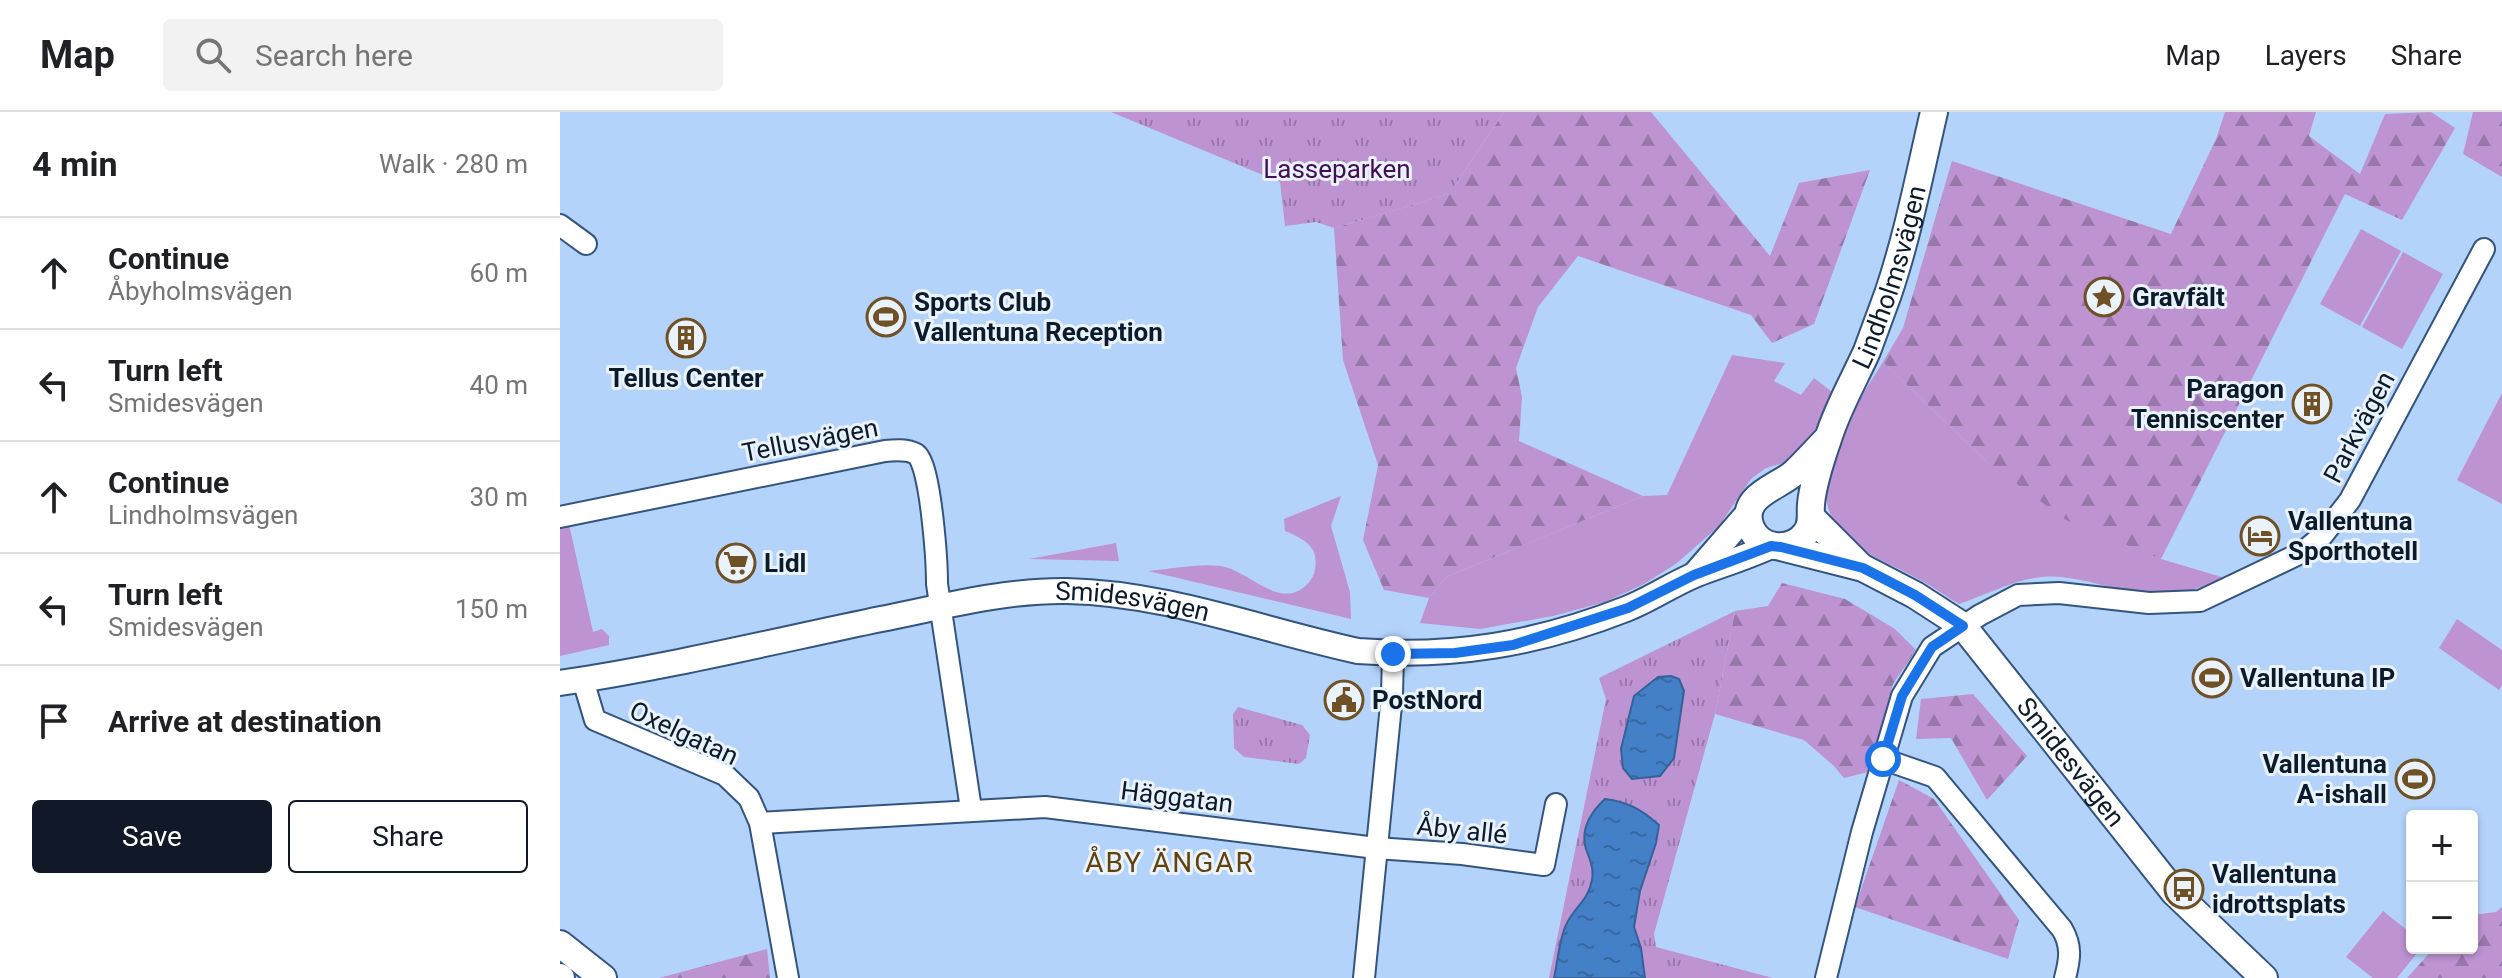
<!DOCTYPE html>
<html lang="en">
<head>
<meta charset="utf-8">
<style>
	:root { --surface:#fff; --page:#f2f2f2; --text:#202124; --muted:#757577; --line:#e0e0e0; --accent:#111827 }
	body { margin:0; font-family:Roboto,sans-serif; background:var(--page); color:var(--text) }
	.controls { position:absolute; right:24px; bottom:24px; display:grid; overflow:hidden; border-radius:8px; box-shadow:0 2px 6px #0004 }
	.controls button { width:72px; height:72px; display:grid; place-items:center; padding:0; border:0; border-bottom:2px solid var(--line); background:var(--surface); color:var(--text); font:40px sans-serif }
	.stop { position:absolute; width:24px; height:24px; margin:-18px; border:6px solid #1a73e8; border-radius:50%; background:#fff }
	.stop.end { background:#1a73e8; border-color:#fff; box-shadow:0 2px 8px #0008 }
	.list { margin:0; padding:0; list-style:none }
	h2 { display:flex; justify-content:space-between; align-items:center; height:104px; margin:0; padding:0 32px; font-size:34px }
	h2 small { font-size:26px; font-weight:400; color:var(--muted) }
	.list li { display:grid; grid-template-columns:52px 1fr auto; gap:24px; align-items:center; box-sizing:border-box; height:112px; padding:0 32px; border-top:2px solid var(--line) }
	.list b { display:block; font-size:30px; white-space:nowrap }
	.list p { margin:0; font-size:26px; white-space:nowrap; color:var(--muted) }
	.list em { font-size:26px; font-style:normal; color:var(--muted) }
	.actions { display:flex; gap:16px; padding:24px 32px }
	.actions a { flex:1; padding:18px 0; border:2px solid var(--accent); border-radius:8px; text-align:center; font-size:28px; color:var(--accent) }
	.actions .main { background:var(--accent); color:#fff }
	.icon { flex:none; width:44px; height:44px; fill:none; stroke:currentColor; stroke-width:2; stroke-linecap:round; stroke-linejoin:round }
	.map { position:relative; flex:none; width:1942px; height:866px; overflow:hidden }
	header { display:flex; align-items:center; gap:48px; box-sizing:border-box; height:112px; padding:0 40px; background:var(--surface); border-bottom:2px solid var(--line) }
	header strong { font-size:38px }
	nav { display:flex; gap:44px; margin-inline-start:auto; font-size:28px }
	.search { width:560px; height:72px; background:var(--page); display:flex; align-items:center; gap:20px; box-sizing:border-box; padding:0 28px; border-radius:8px; color:var(--muted); font-size:30px }
	main { display:flex }
	aside { flex:1; background:var(--surface) }
	.map>svg:first-child { display:block }
	.green { fill:#bd93d2 }
	.forest { fill:url(#forest-firs) }
	.park { fill:url(#park-tufts) }
	.water { fill:url(#water-ripples); stroke:#336298; stroke-width:2 }
	.lines { fill:none; stroke-linecap:round; stroke-linejoin:round }
	.minor-casing { stroke:#32547e; stroke-width:24 }
	.tertiary-casing { stroke:#32547e; stroke-width:28 }
	.secondary-casing { stroke:#32547e; stroke-width:30 }
	.minor { stroke:#fff; stroke-width:20 }
	.tertiary { stroke:#fff; stroke-width:24 }
	.secondary { stroke:#fff; stroke-width:26 }
	.route { stroke:#1a73e8; stroke-width:10 }
	.labels { text-anchor:middle; stroke-width:6; stroke-linejoin:round; paint-order:stroke }
	.park-label { font-size:26px; fill:#420e56; stroke:#eaf2fc }
	.street-label { font-size:26px; fill:#0c1b2c; stroke:#eaf2fc }
	.poi-label { font-size:26px; font-weight:bold; fill:#0c1b2c; stroke:#eaf2fc; text-anchor:start }
	.neighbourhood-label { font-size:28px; letter-spacing:2px; fill:#63430c; stroke:#eaf2fc }
</style>
</head>
<body>
<header>
<strong>Map</strong>
<div class="search"><svg class="icon" aria-label="search" viewBox="0 0 24 24"><circle cx="10" cy="10" r="6"/><path d="M15 15l6 6"/></svg>Search here</div>
<nav><a>Map</a><a>Layers</a><a>Share</a></nav>
</header>
<main>
<aside>
<h2>4 min<small>Walk · 280 m</small></h2>
<ul class="list">
<li><svg class="icon" aria-label="ahead" viewBox="0 0 24 24"><path d="M12 20V5M6 11l6-6 6 6"/></svg><div><b>Continue</b><p>Åbyholmsvägen</p></div><em>60 m</em></li>
<li><svg class="icon" aria-label="left" viewBox="0 0 24 24"><path d="M17 20v-9H6M10 6l-5 5 5 5"/></svg><div><b>Turn left</b><p>Smidesvägen</p></div><em>40 m</em></li>
<li><svg class="icon" aria-label="ahead" viewBox="0 0 24 24"><path d="M12 20V5M6 11l6-6 6 6"/></svg><div><b>Continue</b><p>Lindholmsvägen</p></div><em>30 m</em></li>
<li><svg class="icon" aria-label="left" viewBox="0 0 24 24"><path d="M17 20v-9H6M10 6l-5 5 5 5"/></svg><div><b>Turn left</b><p>Smidesvägen</p></div><em>150 m</em></li>
<li><svg class="icon" aria-label="arrive" viewBox="0 0 24 24"><path d="M6 21V4h12l-3 4 3 4H6"/></svg><div><b>Arrive at destination</b></div></li>
</ul>
<div class="actions"><a class="main">Save</a><a>Share</a></div>
</aside>
<div class="map">
<svg width="1942" height="866" viewBox="0 0 1942 866">
	<defs>
		<pattern id="forest-firs" width="22" height="20" patternUnits="userSpaceOnUse" patternTransform="scale(2)"><rect width="22" height="20" fill="#bd93d2"/><path d="M5 1l3.5 6h-7zM16 11l3.5 6h-7z" fill="#9877ab"/></pattern>
		<pattern id="park-tufts" width="24" height="20" patternUnits="userSpaceOnUse" patternTransform="scale(2)"><rect width="24" height="20" fill="#bd93d2"/><path d="M3 7l-1-3M5 7V3M7 7l1-3M15 17l-1-3M17 17v-4M19 17l1-3" fill="none" stroke="#9877ab"/></pattern>
		<pattern id="water-ripples" width="26" height="14" patternUnits="userSpaceOnUse" patternTransform="scale(2)"><rect width="26" height="14" fill="#4480c7"/><path d="M2 4q2-2 4 0t4 0M15 11q2-2 4 0t4 0" fill="none" stroke="#3768a2"/></pattern>
	</defs>
	<rect width="100%" height="100%" fill="#b4d3fa"/>
	<!-- green -->
	<g class="green">
		<polygon points="1801,117 1841,139 1800,214 1760,192"/>
		<polygon points="1843,140 1883,162 1842,237 1802,215"/>
		<polygon points="1172,243 1225,251 1214,269 1241,283 1254,266 1272,280 1269,295 1246,332 1227,350 1206,356 1191,367 1159,414 1117,451 1084,472 1045,490 993,504 920,517 860,511 869,486 886,465 1083,384 1107,383"/>
		<path d="M1323,250L1427,350L1601,447L1665,466C1634,481 1601,485 1568,479C1540,474 1511,462 1482,465C1456,467 1423,484 1399,492C1387,485 1375,476 1362,469C1341,457 1317,448 1297,434C1227,384 1291,302 1323,250Z"/>
		<polygon points="1942,281 1942,392 1897,368"/>
		<path d="M781,384L771,414L790,480L791,507L588,459C611,457 639,451 661,454C689,458 723,503 750,469C756,461 757,450 754,440C749,429 735,423 725,419L724,407Z"/>
		<polygon points="9,412 33,520 42,517 49,524 49,533 0,544 0,415"/>
		<polygon points="556,431 559,449 469,447"/>
		<polygon points="1897,507 1942,538 1942,573 1939,578 1879,536"/>
		<polygon points="1823,799 1852,822 1852,836 1861,836 1837,866 1813,866 1786,845"/>
	</g>
	<!-- forest -->
	<g class="forest">
		<polygon points="944,0 1091,0 1210,144 1239,71 1310,58 1254,212 1212,231 1191,203 1018,144 978,195 956,256 962,285 959,329 1083,384 886,465 869,486 824,478 803,428 818,353 783,248 774,116 889,82"/>
		<polygon points="1665,0 1756,0 1749,24 1800,62 1825,2 1871,0 1895,16 1842,108 1785,82 1601,447 1506,408 1427,350 1323,250 1343,216 1392,49 1611,122 1656,27"/>
		<polygon points="1913,0 1942,0 1942,65 1903,42"/>
		<polygon points="1222,471 1285,487 1335,517 1356,538 1333,572 1308,660 1284,666 1274,654 1244,628 1155,602 1175,499 1208,494"/>
		<polygon points="1413,582 1467,644 1427,688 1391,626 1356,627 1361,587"/>
		<polygon points="1339,668 1374,687 1459,808 1448,847 1295,795"/>
		<polygon points="1942,795 1942,866 1847,866 1874,836 1912,836 1912,803 1936,800"/>
		<polygon points="207,837 210,866 99,866"/>
	</g>
	<!-- park -->
	<g class="park">
		<polygon points="551,0 944,0 889,82 774,116 756,110 725,114 720,70"/>
		<polygon points="1175,499 1155,602 1094,822 1096,835 1213,866 989,866 1046,587 1039,566"/>
		<polygon points="678,595 742,613 750,623 746,646 739,652 684,645 674,636 673,602"/>
	</g>
	<!-- water -->
	<g class="water">
		<polygon points="1111,564 1119,567 1124,579 1114,646 1100,664 1072,667 1063,656 1061,637 1074,584 1098,565"/>
		<path d="M1045,687C1068,690 1081,697 1099,713L1096,731L1080,779L1074,815L1081,836L1085,866H994C998,849 999,826 1007,811C1015,795 1029,787 1032,768C1034,756 1030,748 1026,737C1020,717 1031,700 1045,687Z"/>
	</g>
	<g class="lines">
		<!-- minor casing -->
		<g class="minor-casing">
			<g id="minor">
				<polyline points="0,113 26,132"/>
				<path d="M0,405L325,339C335,338 347,337 356,342C371,352 377,452 377,472L411,697"/>
				<polyline points="23,568 35,608 165,663 189,686 200,711 228,866"/>
				<path d="M1323,647L1375,665L1502,817C1512,834 1510,847 1505,866"/>
				<polyline points="200,711 485,695 816,736 902,742 984,753 996,692"/>
				<polyline points="804,866 832,583 833,542"/>
				<polyline points="1266,866 1302,720 1342,584 1372,535 1420,503 1458,483 1499,481 1589,491 1640,489 1743,440 1763,423 1790,388 1924,137"/>
			</g>
		</g>
		<!-- tertiary casing -->
		<g class="tertiary-casing">
			<g id="tertiary">
				<polyline points="1136,461 1189,400"/>
				<path id="s1" d="M0,571C108,555 215,529 321,507C382,495 445,478 507,479C607,481 701,518 798,539C893,546 977,532 1066,497C1090,488 1112,472 1137,462C1161,453 1187,445 1211,434"/>
			</g>
		</g>
		<!-- secondary casing -->
		<g class="secondary-casing">
			<g id="secondary">
				<path id="s2" d="M1268,326C1257,337 1246,350 1234,361C1217,376 1178,384 1191,416C1201,439 1232,440 1246,421C1253,411 1250,403 1251,392C1253,371 1261,347 1268,327C1277,297 1294,268 1307,239C1314,220 1321,201 1328,182C1348,123 1360,60 1374,0"/>
				<polyline points="1252,406 1300,454"/>
				<path id="s3" d="M1221,435L1303,456L1355,483L1403,514L1614,780L1704,866"/>
				<polyline points="0,832 43,866"/>
				<polyline points="0,865 1,866"/>
			</g>
		</g>
		<!-- minor -->
		<use href="#minor" class="minor"/>
		<!-- tertiary -->
		<use href="#tertiary" class="tertiary"/>
		<!-- secondary -->
		<use href="#secondary" class="secondary"/>
	</g>
	<g class="lines">
		<!-- route -->
		<polyline class="route" points="833,542 895,541 953,533 1068,496 1134,463 1211,434 1221,435 1303,456 1355,483 1403,514 1372,535 1342,584 1323,647"/>
	</g>
	<!-- icons -->
	<defs>
		<g id="sight-ring" transform="scale(2)"><circle r="9.5" fill="#eaf2fc" stroke="#6f5125" stroke-width="1.5"/><path d="M0-6L1.8-2.2L6-1.7L2.9 1.2L3.7 5.4L0 3.3L-3.7 5.4L-2.9 1.2L-6-1.7L-1.8-2.2Z" fill="#6f5125"/></g>
		<g id="stadium-ring" transform="scale(2)"><circle r="9.5" fill="#eaf2fc" stroke="#6f5125" stroke-width="1.5"/><path d="M0-5a6.5 5 0 1 0 0 10a6.5 5 0 1 0 0-10ZM-3.5-1.8h7v3.6h-7Z" fill="#6f5125"/></g>
		<g id="building-ring" transform="scale(2)"><circle r="9.5" fill="#eaf2fc" stroke="#6f5125" stroke-width="1.5"/><path d="M-4-6H4V6H1V3H-1V6H-4ZM-2.5-4.3h1.7v1.8h-1.7ZM.8-4.3h1.7v1.8H.8ZM-2.5-1h1.7V.8h-1.7ZM.8-1h1.7V.8H.8Z" fill="#6f5125"/></g>
		<g id="hotel-ring" transform="scale(2)"><circle r="9.5" fill="#eaf2fc" stroke="#6f5125" stroke-width="1.5"/><path d="M-6-4.5h1.5V1H6V5H4.5V3h-9V5H-6ZM-4 0a1.8 1.8 0 1 1 3.6 0ZM.5 0V-2.5h3Q6-2.5 6 0Z" fill="#6f5125"/></g>
		<g id="supermarket-ring" transform="scale(2)"><circle r="9.5" fill="#eaf2fc" stroke="#6f5125" stroke-width="1.5"/><path d="M-6-5.5h2.5l.6 2H6L4.5 2H-2.5L-4.4-4H-6ZM-1.5 3.2a1.3 1.3 0 1 0 .1 0ZM3 3.2a1.3 1.3 0 1 0 .1 0Z" fill="#6f5125"/></g>
		<g id="civic-ring" transform="scale(2)"><circle r="9.5" fill="#eaf2fc" stroke="#6f5125" stroke-width="1.5"/><path d="M-.6-6.5H3V-4.5H.6V-3L4-1V1h2V6H-6V1h2V-1L-.6-3ZM-1.2 2.5V6h2.4V2.5Z" fill="#6f5125"/></g>
		<g id="bus-ring" transform="scale(2)"><circle r="9.5" fill="#eaf2fc" stroke="#6f5125" stroke-width="1.5"/><path d="M-5-6H5V4H4V6H2V4H-2V6H-4V4H-5ZM-3.5-4V0h7V-4ZM-3.5 1.2v1.5H-2V1.2ZM2 1.2v1.5H3.5V1.2Z" fill="#6f5125"/></g>
	</defs>
	<g fill-rule="evenodd">
		<use href="#sight-ring" x="1544" y="185"/>
		<use href="#stadium-ring" x="326" y="205"/>
		<use href="#building-ring" x="126" y="226"/>
		<use href="#building-ring" x="1752" y="292"/>
		<use href="#hotel-ring" x="1700" y="424"/>
		<use href="#supermarket-ring" x="176" y="451"/>
		<use href="#stadium-ring" x="1652" y="566"/>
		<use href="#civic-ring" x="784" y="588"/>
		<use href="#stadium-ring" x="1855" y="667"/>
		<use href="#bus-ring" x="1624" y="777"/>
	</g>
	<g class="labels">
		<!-- park labels -->
		<g class="park-label">
			<text x="777" y="66">Lasseparken</text>
		</g>
		<!-- street labels -->
		<g class="street-label">
			<text dy="9" stroke="none"><textPath href="#s2" startOffset="464">Lindholmsvägen</textPath></text>
			<text transform="translate(1799 315) rotate(-62)" y="9">Parkvägen</text>
			<text transform="translate(250 328) rotate(-11)" y="9">Tellusvägen</text>
			<text dy="9" stroke="none"><textPath href="#s1" startOffset="582">Smidesvägen</textPath></text>
			<text transform="translate(124 621) rotate(25)" y="9">Oxelgatan</text>
			<text dy="9" stroke="none"><textPath href="#s3" startOffset="374">Smidesvägen</textPath></text>
			<text transform="translate(617 685) rotate(7)" y="9">Häggatan</text>
			<text transform="translate(902 718) rotate(6)" y="9">Åby allé</text>
		</g>
		<!-- poi labels -->
		<g class="poi-label">
			<text x="1572" y="194">Gravfält</text>
			<text x="354" y="199">Sports Club<tspan x="354" dy="30">Vallentuna Reception</tspan></text>
			<text x="126" y="275" text-anchor="middle">Tellus Center</text>
			<text x="1724" y="286" text-anchor="end">Paragon<tspan x="1724" dy="30">Tenniscenter</tspan></text>
			<text x="1728" y="418">Vallentuna<tspan x="1728" dy="30">Sporthotell</tspan></text>
			<text x="204" y="460">Lidl</text>
			<text x="1680" y="575">Vallentuna IP</text>
			<text x="812" y="597">PostNord</text>
			<text x="1827" y="661" text-anchor="end">Vallentuna<tspan x="1827" dy="30">A-ishall</tspan></text>
			<text x="1652" y="771">Vallentuna<tspan x="1652" dy="30">idrottsplats</tspan></text>
		</g>
		<!-- neighbourhood labels -->
		<g class="neighbourhood-label">
			<text x="610" y="760">ÅBY ÄNGAR</text>
		</g>
	</g>
</svg>
<div class="controls">
<button>+</button>
<button>−</button>
</div>
<div class="stop" style="left:1323px;top:647px"></div>
<div class="stop end" style="left:833px;top:542px"></div>
</div>
</main>
</body>
</html>
